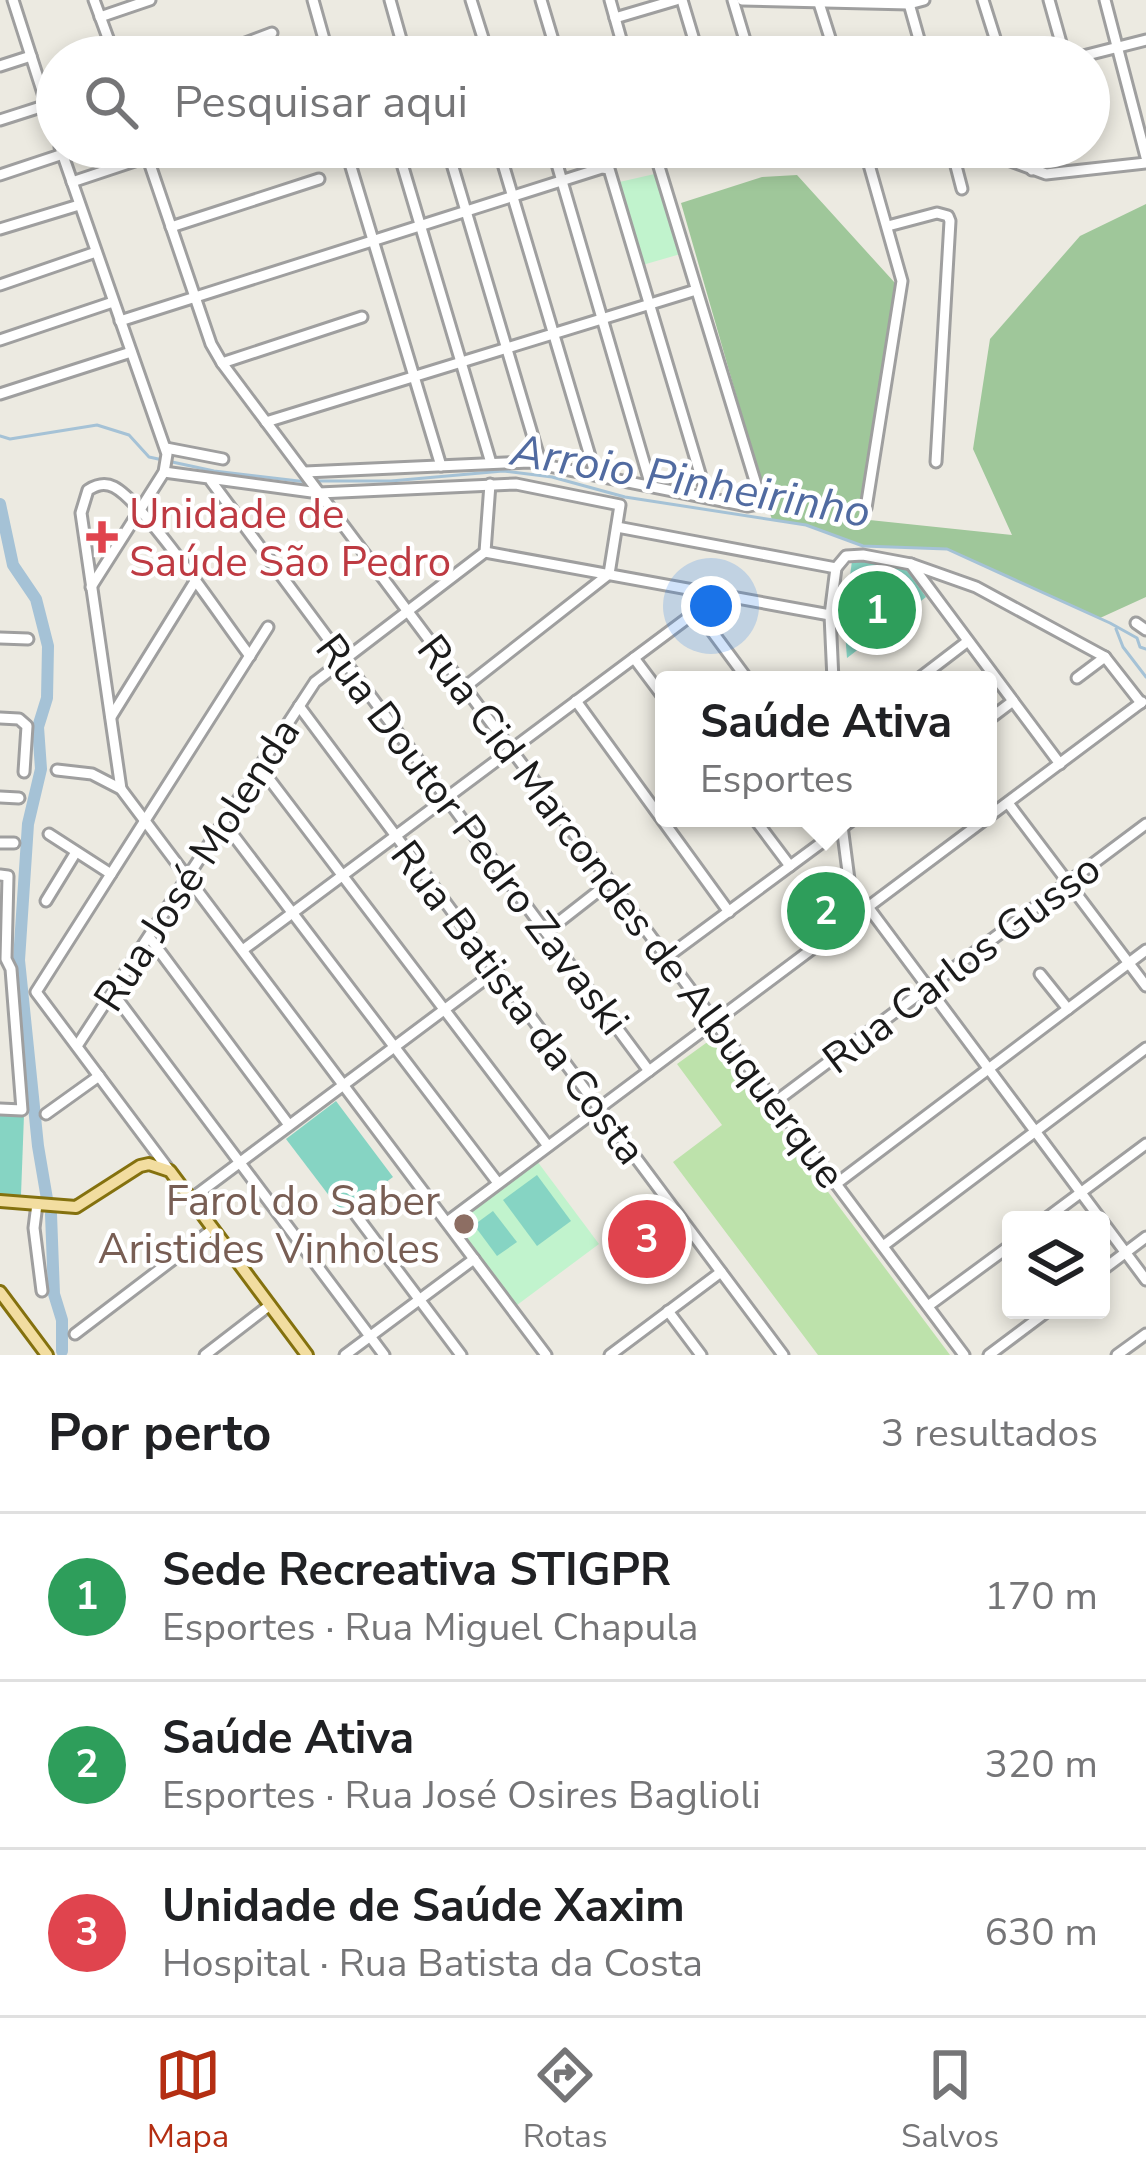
<!DOCTYPE html>
<html lang="pt">
<head>
<meta charset="utf-8">
<style>
	:root { --surface:#fff; --page:#f6f6f6; --text:#202124; --muted:#757577; --line:#e0e0e0; --accent:#b42e12 }
	body { margin:0; font-family:"Nunito Sans",sans-serif; background:var(--page); color:var(--text) }
	.controls { position:absolute; right:36px; bottom:36px; display:grid; overflow:hidden; border-radius:12px; box-shadow:0 6px 18px #0003 }
	.controls button { width:108px; height:108px; display:grid; place-items:center; padding:0; border:0; border-bottom:3px solid var(--line); background:var(--surface); color:var(--text); font:60px sans-serif }
	.you { position:absolute; left:711px; top:606px; width:42px; height:42px; margin:-30px; border:9px solid #fff; border-radius:50%; background:#1a73e8; box-shadow:0 0 0 18px #1a73e833 }
	.badge { display:grid; place-items:center; width:78px; height:78px; border-radius:50%; background:var(--accent); color:#fff; font-size:39px; font-weight:700 }
	.pin { position:absolute; translate:-50% -50%; border:6px solid #fff; box-shadow:0 3px 12px #0006 }
	.popup { position:absolute; left:655px; top:671px; width:342px; height:156px; box-sizing:border-box; display:grid; place-content:center; border-radius:12px; background:var(--surface); filter:drop-shadow(0 3px 9px #0005); font-size:39px; white-space:nowrap; color:var(--muted) }
	.popup b { font-size:45px; color:var(--text) }
	.popup::after { content:''; position:absolute; left:50%; top:100%; margin-left:-24px; border:24px solid transparent; border-top-color:var(--surface) }
	.list { margin:0; padding:0; list-style:none }
	h2 { display:flex; justify-content:space-between; align-items:center; height:156px; margin:0; padding:0 48px; font-size:51px }
	h2 small { font-size:39px; font-weight:400; color:var(--muted) }
	.list li { display:grid; grid-template-columns:78px 1fr auto; gap:36px; align-items:center; box-sizing:border-box; height:168px; padding:0 48px; border-top:3px solid var(--line) }
	.list b { display:block; font-size:45px; white-space:nowrap }
	.list p { margin:0; font-size:39px; white-space:nowrap; color:var(--muted) }
	.list em { font-size:39px; font-style:normal; color:var(--muted) }
	.icon { flex:none; width:66px; height:66px; fill:none; stroke:currentColor; stroke-width:2; stroke-linecap:round; stroke-linejoin:round }
	.map { position:relative; flex:none; width:1146px; height:1355px; overflow:hidden }
	.search { position:absolute; background:var(--surface); box-shadow:0 6px 18px #0003; left:36px; right:36px; top:36px; height:132px; display:flex; align-items:center; gap:30px; box-sizing:border-box; padding:0 42px; border-radius:66px; color:var(--muted); font-size:45px }
	.sheet { height:660px; background:var(--surface) }
	nav { display:flex; justify-content:space-around; align-items:center; box-sizing:border-box; height:168px; border-top:3px solid var(--line); background:var(--surface); font-size:33px; color:var(--muted) }
	nav a { display:grid; justify-items:center; gap:6px }
	nav .on { color:var(--accent) }
	.map>svg:first-child { display:block }
	.grass { fill:#bde2ab }
	.forest { fill:#9fc79a }
	.park { fill:#c1f3cd }
	.pitch { fill:#86d4c3 }
	.lines { fill:none; stroke-linecap:round; stroke-linejoin:round }
	.stream { stroke:#a5c2d6; stroke-width:3 }
	.river { stroke:#a5c2d6; stroke-width:12 }
	.minor-casing { stroke:#9f9f9f; stroke-width:15 }
	.major-casing { stroke:#84710e; stroke-width:16 }
	.minor { stroke:#fff; stroke-width:9 }
	.major { stroke:#f2dda0; stroke-width:10 }
	.health-dot { fill:#e0444e; stroke:#fff; stroke-width:4.5 }
	.education-dot { fill:#8d6e63; stroke:#fff; stroke-width:4.5 }
	.labels { text-anchor:middle; stroke-width:9; stroke-linejoin:round; paint-order:stroke }
	.health-label { font-size:42px; fill:#be3a42; stroke:#fff; text-anchor:start }
	.street-label { font-size:42px; fill:#1b1b1b; stroke:#fff }
	.education-label { font-size:42px; fill:#785e54; stroke:#fff; text-anchor:end }
	.water-label { font-size:45px; font-style:italic; fill:#516ba1; stroke:#fff }
</style>
</head>
<body>
<div class="map">
<svg width="1146" height="1355" viewBox="0 0 1146 1355">
	<rect width="100%" height="100%" fill="#eceae1"/>
	<!-- grass -->
	<polygon class="grass" points="713,1038 950,1355 818,1355 673,1162 722,1125 677,1064"/>
	<!-- forest -->
	<polygon class="forest" points="797,175 895,283 860,519 1012,535 973,449 990,339 1080,236 1146,204 1146,597 1100,618 947,549 863,546 806,525 772,520 681,203 762,177"/>
	<!-- park -->
	<g class="park">
		<polygon points="659,173 684,253 639,266 615,183"/>
		<polygon points="537,1161 599,1244 517,1305 455,1222"/>
	</g>
	<!-- pitch -->
	<g class="pitch">
		<polygon points="852,561 903,565 926,597 847,658 844,620"/>
		<polygon points="336,1101 393,1177 343,1214 286,1139"/>
		<polygon points="0,1114 24,1115 21,1195 0,1195"/>
		<polygon points="537,1175 571,1221 537,1246 503,1200"/>
		<polygon points="493,1211 517,1242 497,1256 474,1225"/>
	</g>
	<g class="lines">
		<!-- stream -->
		<g class="stream">
			<polyline points="0,436 10,439 97,425 129,435 149,457 214,471 307,482"/>
			<polyline points="317,481 391,481 503,471 552,477 625,497 806,525 863,546 947,549 1110,623 1137,638 1140,647 1146,649"/>
			<polyline points="1116,629 1123,647 1146,677"/>
		</g>
		<!-- river -->
		<g class="river">
			<polyline points="0,504 13,565 36,599 48,646 47,698 38,727 41,769 28,824 19,960 38,1146 47,1199"/>
			<polyline points="51,1214 54,1294 62,1320 62,1351"/>
		</g>
		<!-- minor casing -->
		<g class="minor-casing">
			<g id="minor">
				<polyline points="13,0 57,137"/>
				<polyline points="94,0 115,57"/>
				<polyline points="313,0 329,57"/>
				<polyline points="390,0 406,57"/>
				<polyline points="471,0 489,57"/>
				<polyline points="541,0 558,57"/>
				<polyline points="610,0 626,57"/>
				<polyline points="682,0 699,57"/>
				<polyline points="733,0 750,57"/>
				<polyline points="742,0 909,4 924,0"/>
				<polyline points="818,0 836,57"/>
				<polyline points="908,0 924,57"/>
				<polyline points="983,0 1001,57"/>
				<polyline points="1049,0 1065,57"/>
				<polyline points="1105,0 1146,157"/>
				<polyline points="100,17 150,0"/>
				<polyline points="615,18 676,0"/>
				<polyline points="208,57 272,33"/>
				<polyline points="1079,57 1146,40"/>
				<polyline points="0,66 31,56"/>
				<polyline points="0,120 47,105"/>
				<polyline points="60,147 167,454 164,472 91,587"/>
				<polyline points="144,147 211,344 222,363 964,1355"/>
				<polyline points="345,147 441,466"/>
				<polyline points="397,147 491,463"/>
				<polyline points="447,147 541,464"/>
				<polyline points="498,147 595,473"/>
				<polyline points="552,147 651,486"/>
				<polyline points="864,147 902,281 866,508"/>
				<polyline points="951,147 962,189"/>
				<polyline points="973,147 1046,174 1146,163"/>
				<polyline points="1026,147 1032,170"/>
				<polyline points="692,154 745,158 746,147"/>
				<polyline points="0,175 63,154"/>
				<polyline points="72,182 177,147"/>
				<polyline points="888,226 937,213 948,216 950,221 936,462"/>
				<polyline points="171,227 319,179"/>
				<polyline points="0,229 79,205"/>
				<polyline points="0,285 96,252"/>
				<polyline points="120,321 602,168 609,169 707,497"/>
				<polyline points="0,340 113,302"/>
				<polyline points="222,363 362,317"/>
				<polyline points="0,394 131,352"/>
				<polyline points="266,422 696,290"/>
				<polyline points="166,448 223,459"/>
				<polyline points="164,472 319,493 516,484 620,505 609,574 465,687"/>
				<polyline points="305,472 529,462 747,506 758,504 759,494 653,147"/>
				<polyline points="211,481 649,1071"/>
				<polyline points="617,527 836,568"/>
				<polyline points="485,552 830,615"/>
				<polyline points="911,564 1060,764"/>
				<polyline points="836,568 846,556 863,555 911,564 976,587 1105,657 1141,703"/>
				<polyline points="697,611 748,680"/>
				<polyline points="1136,623 1146,630"/>
				<polyline points="0,638 28,639"/>
				<polyline points="634,658 664,698"/>
				<polyline points="1077,678 1105,657"/>
				<polyline points="833,680 830,615 836,568"/>
				<polyline points="917,680 968,641"/>
				<polyline points="576,701 729,912"/>
				<polyline points="299,706 783,1355"/>
				<polyline points="111,717 194,583"/>
				<polyline points="0,718 19,719 27,726 24,772"/>
				<polyline points="988,720 1013,701"/>
				<polyline points="260,767 548,1146"/>
				<polyline points="57,770 92,774 121,789 546,1355"/>
				<path d="M121,789L81,513L88,490C96,485 104,482 114,487C145,503 224,622 250,656"/>
				<polyline points="0,797 19,798"/>
				<polyline points="1008,803 1146,986"/>
				<polyline points="988,817 1142,702"/>
				<polyline points="754,818 790,866"/>
				<polyline points="841,818 854,918"/>
				<polyline points="224,823 498,1183"/>
				<polyline points="49,834 111,874"/>
				<polyline points="0,843 14,843"/>
				<polyline points="0,875 8,876 6,959 11,969 22,1110 0,1109"/>
				<polyline points="46,901 76,852"/>
				<polyline points="868,907 1146,1280"/>
				<polyline points="546,932 610,882"/>
				<polyline points="149,937 289,1125"/>
				<polyline points="244,949 697,611 704,592"/>
				<polyline points="667,957 855,818"/>
				<polyline points="1040,974 1068,1009"/>
				<polyline points="112,992 384,1355"/>
				<polyline points="77,1046 315,682 485,552 490,484"/>
				<polyline points="775,1102 1146,824"/>
				<polyline points="46,1114 99,1076"/>
				<polyline points="169,1170 36,992 268,627"/>
				<polyline points="836,1184 1146,950"/>
				<polyline points="191,1199 496,971"/>
				<polyline points="37,1204 34,1228 42,1291"/>
				<polyline points="356,1215 461,1355"/>
				<polyline points="1044,1220 1146,1144"/>
				<polyline points="447,1222 987,818"/>
				<polyline points="883,1246 1146,1048"/>
				<polyline points="1101,1271 1146,1237"/>
				<polyline points="928,1306 1011,1245"/>
				<polyline points="668,1311 701,1355"/>
				<polyline points="75,1334 213,1229"/>
				<polyline points="205,1355 270,1305"/>
				<polyline points="345,1355 474,1259"/>
				<polyline points="610,1355 721,1272"/>
				<polyline points="989,1355 1049,1310"/>
				<polyline points="1117,1355 1146,1334"/>
			</g>
		</g>
		<!-- major casing -->
		<g class="major-casing">
			<g id="major">
				<polyline points="0,1201 76,1207 140,1166 149,1164 170,1171 307,1355"/>
				<polyline points="0,1292 47,1355"/>
			</g>
		</g>
		<!-- minor -->
		<use href="#minor" class="minor"/>
		<!-- major -->
		<use href="#major" class="major"/>
	</g>
	<!-- markers -->
	<path class="health-dot" d="M96 519h12v12h12v12h-12v12h-12v-12h-12v-12h12z"/>
	<circle class="education-dot" cx="464" cy="1224" r="12"/>
	<g class="labels">
		<!-- health labels -->
		<g class="health-label">
			<text x="129" y="528">Unidade de<tspan x="129" dy="48">Saúde São Pedro</tspan></text>
		</g>
		<!-- street labels -->
		<g class="street-label">
			<text transform="translate(473 834) rotate(53)" y="15">Rua Doutor Pedro Zavaski</text>
			<text transform="translate(196 864) rotate(-57)" y="15">Rua José Molenda</text>
			<text transform="translate(632 911) rotate(53)" y="15">Rua Cid Marcondes de Albuquerque</text>
			<text transform="translate(961 963) rotate(-37)" y="15">Rua Carlos Gusso</text>
			<text transform="translate(519 1002) rotate(53)" y="15">Rua Batista da Costa</text>
		</g>
		<!-- education labels -->
		<g class="education-label">
			<text x="440" y="1215">Farol do Saber<tspan x="440" dy="48">Aristides Vinholes</tspan></text>
		</g>
		<!-- water labels -->
		<g class="water-label">
			<text transform="translate(691 480) rotate(10)" y="16">Arroio Pinheirinho</text>
		</g>
	</g>
</svg>
<div class="controls">
<button><svg class="icon" aria-label="layers" viewBox="0 0 24 24"><path d="M12 4l9 5-9 5-9-5zM3 14l9 5 9-5"/></svg></button>
</div>
<div class="you"></div>
<div class="pin badge" style="left:877px;top:610px;background:#2e9e5b">1</div>
<div class="pin badge" style="left:826px;top:911px;background:#2e9e5b">2</div>
<div class="popup"><b>Saúde Ativa</b>Esportes</div>
<div class="pin badge" style="left:647px;top:1239px;background:#e0444e">3</div>
<div class="search"><svg class="icon" aria-label="search" viewBox="0 0 24 24"><circle cx="10" cy="10" r="6"/><path d="M15 15l6 6"/></svg>Pesquisar aqui</div>
</div>
<section class="sheet">
<h2>Por perto<small>3 resultados</small></h2>
<ul class="list">
<li><span class="badge" style="background:#2e9e5b">1</span><div><b>Sede Recreativa STIGPR</b><p>Esportes · Rua Miguel Chapula</p></div><em>170 m</em></li>
<li><span class="badge" style="background:#2e9e5b">2</span><div><b>Saúde Ativa</b><p>Esportes · Rua José Osires Baglioli</p></div><em>320 m</em></li>
<li><span class="badge" style="background:#e0444e">3</span><div><b>Unidade de Saúde Xaxim</b><p>Hospital · Rua Batista da Costa</p></div><em>630 m</em></li>
</ul>
</section>
<nav>
<a class="on"><svg class="icon" aria-label="map" viewBox="0 0 24 24"><path d="M3 6l6-2 6 2 6-2v14l-6 2-6-2-6 2zM9 4v14M15 6v14"/></svg>Mapa</a>
<a><svg class="icon" aria-label="directions" viewBox="0 0 24 24"><path d="M12 3l9 9-9 9-9-9zM9 14v-3h6M13 9l2 2-2 2"/></svg>Rotas</a>
<a><svg class="icon" aria-label="saved" viewBox="0 0 24 24"><path d="M7 4h10v16l-5-4-5 4z"/></svg>Salvos</a>
</nav>
</body>
</html>
